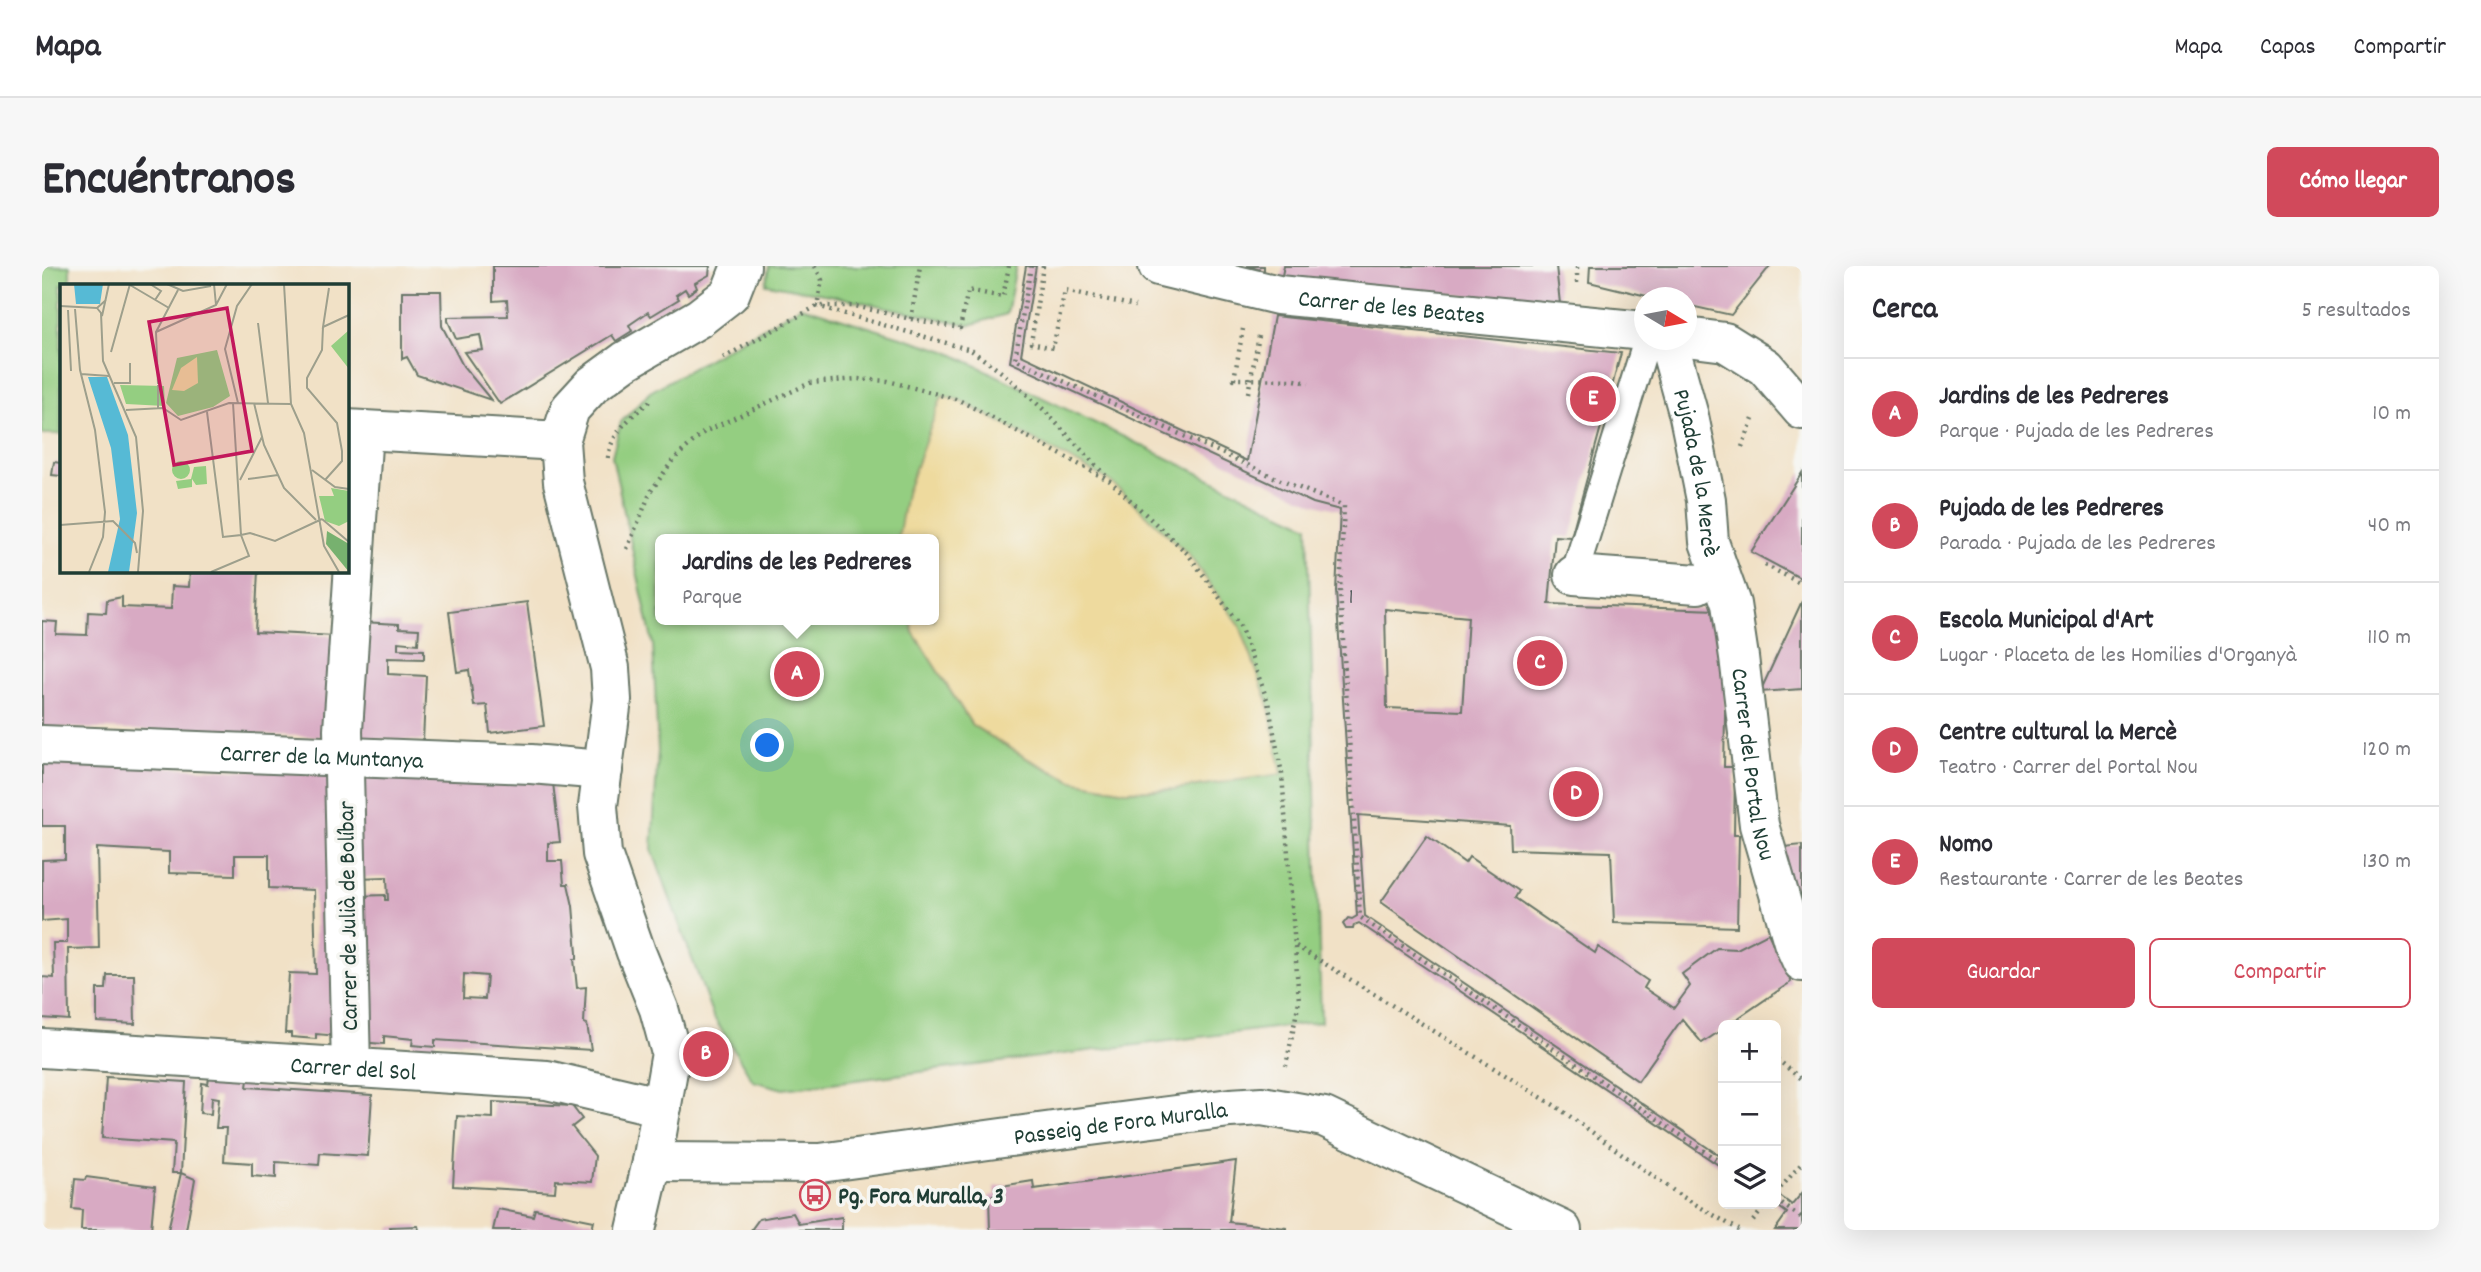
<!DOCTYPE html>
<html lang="es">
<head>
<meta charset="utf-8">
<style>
	:root { --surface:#fff; --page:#f7f7f7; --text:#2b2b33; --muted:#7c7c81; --line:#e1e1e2; --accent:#d1495b }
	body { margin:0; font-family:Dekko,sans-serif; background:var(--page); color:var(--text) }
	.controls { position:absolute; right:21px; bottom:21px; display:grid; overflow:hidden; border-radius:10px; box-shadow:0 7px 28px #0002 }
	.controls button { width:63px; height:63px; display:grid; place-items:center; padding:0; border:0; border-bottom:2px solid var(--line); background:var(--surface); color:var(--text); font:35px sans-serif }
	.compass { position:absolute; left:1592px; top:21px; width:63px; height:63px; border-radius:50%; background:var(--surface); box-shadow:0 7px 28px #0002; rotate:100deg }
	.you { position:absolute; left:726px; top:480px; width:24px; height:24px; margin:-18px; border:5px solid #fff; border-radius:50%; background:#1a73e8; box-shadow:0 0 0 10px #1a73e833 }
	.badge { display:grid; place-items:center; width:46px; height:46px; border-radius:50%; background:var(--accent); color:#fff; font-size:23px; font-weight:700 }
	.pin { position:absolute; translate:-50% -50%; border:4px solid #fff; box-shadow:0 2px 7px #0006 }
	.popup { position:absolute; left:613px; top:268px; width:284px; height:91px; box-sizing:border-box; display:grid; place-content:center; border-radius:10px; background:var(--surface); filter:drop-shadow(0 2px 5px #0005); font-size:23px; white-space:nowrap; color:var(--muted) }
	.popup b { font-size:26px; color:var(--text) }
	.popup::after { content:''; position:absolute; left:50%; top:100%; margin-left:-14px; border:14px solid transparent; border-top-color:var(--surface) }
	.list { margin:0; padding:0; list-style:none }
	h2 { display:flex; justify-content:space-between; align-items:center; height:91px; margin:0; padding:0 28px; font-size:30px }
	h2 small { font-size:23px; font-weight:400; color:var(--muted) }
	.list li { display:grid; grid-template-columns:46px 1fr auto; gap:21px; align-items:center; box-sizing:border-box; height:112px; padding:0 28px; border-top:2px solid var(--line) }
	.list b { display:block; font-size:26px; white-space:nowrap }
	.list p { margin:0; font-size:23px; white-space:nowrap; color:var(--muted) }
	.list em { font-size:23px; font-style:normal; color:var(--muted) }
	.actions { display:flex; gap:14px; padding:21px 28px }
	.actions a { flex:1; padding:16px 0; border:2px solid var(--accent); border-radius:10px; text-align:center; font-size:24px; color:var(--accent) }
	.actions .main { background:var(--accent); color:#fff }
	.icon { flex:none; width:38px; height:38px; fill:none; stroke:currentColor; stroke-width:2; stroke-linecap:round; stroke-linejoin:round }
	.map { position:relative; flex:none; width:1760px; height:964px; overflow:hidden; border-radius:10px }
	header { display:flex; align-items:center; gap:42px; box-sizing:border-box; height:98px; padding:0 35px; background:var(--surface); border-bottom:2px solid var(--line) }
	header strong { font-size:33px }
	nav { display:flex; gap:38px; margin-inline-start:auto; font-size:24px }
	.intro { display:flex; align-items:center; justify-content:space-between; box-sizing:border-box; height:168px; padding:0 42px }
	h1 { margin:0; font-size:49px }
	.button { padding:18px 32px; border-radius:10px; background:var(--accent); color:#fff; font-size:24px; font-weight:700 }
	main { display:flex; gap:42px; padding:0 42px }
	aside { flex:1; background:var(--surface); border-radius:10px; box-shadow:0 7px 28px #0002 }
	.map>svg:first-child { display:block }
	.green { fill:#94ce81; stroke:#5a865a; stroke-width:2; fill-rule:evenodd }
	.sand { fill:#eeda9e; stroke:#868c69; stroke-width:2 }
	.building { fill:#d8aac3; fill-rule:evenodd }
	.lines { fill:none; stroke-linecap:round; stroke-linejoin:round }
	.service-casing { stroke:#687667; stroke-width:30 }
	.pedestrian-casing { stroke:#687667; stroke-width:42 }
	.minor-casing { stroke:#687667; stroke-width:42 }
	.path { stroke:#687667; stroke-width:4.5; stroke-dasharray:2 5; stroke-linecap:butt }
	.service { stroke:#fff; stroke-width:26 }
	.pedestrian { stroke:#fff; stroke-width:38 }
	.minor { stroke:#fff; stroke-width:38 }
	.labels { text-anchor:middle; stroke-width:7; stroke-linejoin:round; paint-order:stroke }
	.number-label { font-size:21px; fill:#4d5858 }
	.street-label { font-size:24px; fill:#1f3d34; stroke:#f6f6f2 }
	.poi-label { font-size:24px; font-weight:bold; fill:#1f3d34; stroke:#f6f6f2; text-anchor:start }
	.inset-road { fill:none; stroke:#9d9f8c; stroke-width:2 }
	.view { fill:#c2185b; fill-opacity:0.15; stroke:#c2185b; stroke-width:3.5 }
	.inset-edge { fill:none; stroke:#1f3d34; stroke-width:3.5 }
</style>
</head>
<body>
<header>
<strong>Mapa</strong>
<nav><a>Mapa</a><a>Capas</a><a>Compartir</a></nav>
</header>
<div class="intro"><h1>Encuéntranos</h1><a class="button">Cómo llegar</a></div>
<main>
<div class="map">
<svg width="1760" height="964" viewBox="0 0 1760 964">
	<rect width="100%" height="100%" fill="#f6f6f2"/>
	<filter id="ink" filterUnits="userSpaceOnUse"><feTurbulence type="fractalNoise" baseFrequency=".0143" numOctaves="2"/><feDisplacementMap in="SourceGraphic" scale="14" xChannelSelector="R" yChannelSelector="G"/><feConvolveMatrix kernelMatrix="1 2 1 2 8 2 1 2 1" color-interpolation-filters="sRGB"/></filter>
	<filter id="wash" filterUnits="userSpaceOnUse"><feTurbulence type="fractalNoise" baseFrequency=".00686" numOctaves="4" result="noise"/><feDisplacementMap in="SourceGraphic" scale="28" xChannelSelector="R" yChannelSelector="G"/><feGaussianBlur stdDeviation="1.57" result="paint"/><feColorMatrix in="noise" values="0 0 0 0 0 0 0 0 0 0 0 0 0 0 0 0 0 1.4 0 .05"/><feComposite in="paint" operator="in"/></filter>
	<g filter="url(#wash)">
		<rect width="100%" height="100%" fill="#f1e1c6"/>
		<!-- green -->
		<g class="green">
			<polygon points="0,0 28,0 28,19 19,19 19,168 0,168"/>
			<polygon points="727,0 974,0 965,48 928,59 787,29 724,18"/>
			<path d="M759,40L904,85L1266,260L1279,756L741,823L711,815L671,750L610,583L616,485L611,379L570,190L579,156L608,126ZM1068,215L1240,507L1133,523L1084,525L1031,515L988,494L930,459L871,366L869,354H618V273H856Z"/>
		</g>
		<!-- sand -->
		<polygon class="sand" points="900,130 917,134 1068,215 1146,288 1198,360 1226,436 1240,508 1133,523 1084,525 1031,515 988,494 930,459 871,366 869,354 892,354 892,273 856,273 864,227"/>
		<g id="blocks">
			<!-- building -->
			<g class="building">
				<polygon points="451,0 668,0 667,9 653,17 655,22 646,28 643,23 634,29 637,33 609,50 606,46 587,59 590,65 574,75 570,69 458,138 422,86 441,84 438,69 414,73 406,55 406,51 466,50 465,34 451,35"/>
				<path d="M984,0H994L979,89L1205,195L1232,50L1579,87L1529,271L1513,270L1507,338L1675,344L1684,398L1682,501H1693L1692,569H1697L1695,661L1572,657L1569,586L1469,583L1468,560L1316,549L1323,650L1681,892V902L1317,657L1312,659L1311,663H1304L1301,658L1306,652L1310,653L1315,650L1294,325L1298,244L1271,237L968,96ZM1343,343L1426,351L1420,445L1345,442Z"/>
				<polygon points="1205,0 1222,0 1222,5"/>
				<polygon points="1242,0 1514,0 1518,38 1239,14"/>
				<polygon points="1548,0 1728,0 1689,49 1644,39 1644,32 1613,32 1547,16"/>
				<polygon points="360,25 399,25 400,60 421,100 449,134 375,109 365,91 360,93"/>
				<polygon points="12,196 19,197 19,210 10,209"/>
				<polygon points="1760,207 1760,313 1709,286"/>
				<polygon points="148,304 216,304 213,366 293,370 287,471 0,461 0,355 15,356 14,368 45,369 46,346 64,347 65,334 80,331 80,341 129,343 130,320 147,321"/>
				<polygon points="1760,335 1760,423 1718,426"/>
				<polygon points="485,336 502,460 448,467 445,439 432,440 427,404 415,406 407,346"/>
				<polygon points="319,356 357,358 357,362 377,363 376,378 356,376 356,383 382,384 382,393 346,392 346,408 384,410 381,475 313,472"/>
				<polygon points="0,496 293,508 297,770 274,768 274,773 249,771 249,767 243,767 247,707 274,708 272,624 227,622 227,589 193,589 193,609 127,607 127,586 55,582 57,682 26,683 27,754 0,752 0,711 12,712 11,677 25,677 25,653 0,655 0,594 23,593 23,560 0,560"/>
				<path d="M312,508L511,517L518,576L506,577V595H520L522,618H526L531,640L535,687V693H532L535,722L544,721L542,757L545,758L549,784L393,774V781L370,779L371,773L342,770V778L316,776L314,630L343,629V634H346L345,611L315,612ZM422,708L445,710L443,733L421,732Z"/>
				<polygon points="1385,570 1423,597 1427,591 1477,625 1473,632 1553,687 1556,681 1606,715 1602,722 1632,742 1648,720 1640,708 1675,682 1695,683 1726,667 1749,716 1686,759 1681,759 1681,763 1660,777 1640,753 1596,815 1339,636"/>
				<polygon points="1760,579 1760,652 1732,582"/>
				<polygon points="65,709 92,709 93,758 55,756 55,723 64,723"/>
				<polygon points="64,811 144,816 139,907 130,907 132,877 60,872"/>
				<polygon points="167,811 206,814 205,821 330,829 326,890 278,887 277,899 234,896 234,912 210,910 210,897 182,895 184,862 174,862 177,832 170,831 169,848 158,847 160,817 166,818"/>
				<polygon points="451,836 530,840 540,853 530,861 553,890 550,916 514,914 513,926 411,920 415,850 451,852"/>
				<polygon points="1194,895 1187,956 1244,962 1244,964 948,964 947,930 954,929 953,921 991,915 992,923"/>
				<polygon points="139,907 153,913 144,964 126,964"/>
				<polygon points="44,911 113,920 109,964 39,964 40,944 30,943 33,913 43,914"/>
				<polygon points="1734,927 1750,939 1760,927 1760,964 1733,964 1745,947 1734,939"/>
				<polygon points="456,943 491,950 493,943 552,955 550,964 451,964"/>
				<polygon points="751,947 757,958 800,951 800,964 709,964 717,953"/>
				<polygon points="376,960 377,964 349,964 348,961"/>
			</g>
		</g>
	</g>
	<g filter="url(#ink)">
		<use href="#blocks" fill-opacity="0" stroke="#687667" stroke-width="2"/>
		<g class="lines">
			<!-- service casing -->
			<g class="service-casing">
				<polyline id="service" points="1532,309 1605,74"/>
			</g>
			<!-- pedestrian casing -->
			<g class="pedestrian-casing">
				<g id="pedestrian">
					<polyline points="1532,309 1656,318"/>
					<polyline points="309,802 301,464 321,164"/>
				</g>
			</g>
			<!-- minor casing -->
			<g class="minor-casing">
				<g id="minor">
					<path id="s1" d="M1116,0L1236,29L1602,65"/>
					<polyline points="1644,71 1683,76 1723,101 1760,144"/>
					<path id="s2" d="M1626,74L1647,150L1664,234L1667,276L1689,338L1697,391L1717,559L1751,676L1760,696"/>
					<polyline points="304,163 518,175"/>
					<path id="s3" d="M0,479L489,498L561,504"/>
					<path id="s4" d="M0,782L505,814L620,841"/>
					<path id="s5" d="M610,896L778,897L1033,862L1188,842L1220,840L1282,851L1520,964"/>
					<polyline points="594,964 610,896 629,787 617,743 594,686 560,588 556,540 570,434 568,402 521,216 518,175 528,143 550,119 583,95 657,52 688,28 699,0"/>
				</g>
			</g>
			<!-- path -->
			<g class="path">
				<polyline points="773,0 780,14 775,40 929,84 962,108 1001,143 1064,210"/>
				<polyline points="989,0 973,93 1243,216 1302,240 1298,325 1318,651 1681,898"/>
				<polyline points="1001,0 989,77 1011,82 1023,24 1093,40"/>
				<polyline points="1535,17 1535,0"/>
				<polyline points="869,53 918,62 926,24 961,31 967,0"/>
				<polyline points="1201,63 1192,113 1253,114 1267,117"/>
				<polyline points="681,92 775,40 813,40 869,53 878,0"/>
				<polyline points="1206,127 1217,70"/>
				<polyline points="1700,181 1711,153"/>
				<path d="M566,192C569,165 591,150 610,133"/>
				<polyline points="585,283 609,225 631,194 662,166 768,117 815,113 846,115 917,134 1068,215 1146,288 1198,360 1226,436 1240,508 1257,735 1244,800"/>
				<polyline points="1723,299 1760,318"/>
				<polyline points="1254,680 1515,841 1636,928 1697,964"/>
				<polyline points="1735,793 1760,814"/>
				<polyline points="1734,927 1760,897"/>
				<polyline points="1734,934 1760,952"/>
				<polyline points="1711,955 1725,938"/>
			</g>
			<!-- service -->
			<use href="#service" class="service"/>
			<!-- pedestrian -->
			<use href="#pedestrian" class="pedestrian"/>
			<!-- minor -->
			<use href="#minor" class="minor"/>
		</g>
	</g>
	<!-- icons -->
	<defs>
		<g id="bus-ring" transform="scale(1.575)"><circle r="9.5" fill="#f6f6f2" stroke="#d1495b" stroke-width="1.5"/><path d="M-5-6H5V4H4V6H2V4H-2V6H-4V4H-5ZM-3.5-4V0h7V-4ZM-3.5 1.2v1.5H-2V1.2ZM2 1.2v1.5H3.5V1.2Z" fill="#d1495b"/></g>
	</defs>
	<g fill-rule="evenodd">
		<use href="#bus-ring" x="773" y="929"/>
	</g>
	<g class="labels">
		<!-- number labels -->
		<g class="number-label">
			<text x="1309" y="337">1</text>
		</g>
		<!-- street labels -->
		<g class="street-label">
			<text dy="8" stroke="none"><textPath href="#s1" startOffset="238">Carrer de les Beates</textPath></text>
			<text dy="8" stroke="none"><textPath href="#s2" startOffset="136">Pujada de la Mercè</textPath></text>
			<text dy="8" stroke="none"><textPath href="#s3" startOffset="280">Carrer de la Muntanya</textPath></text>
			<text dy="8" stroke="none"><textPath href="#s2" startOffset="434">Carrer del Portal Nou</textPath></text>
			<text transform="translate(305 650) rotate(-91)" y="8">Carrer de Julià de Bolíbar</text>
			<text dy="8" stroke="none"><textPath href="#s4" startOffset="312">Carrer del Sol</textPath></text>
			<text dy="8" stroke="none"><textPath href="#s5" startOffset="471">Passeig de Fora Muralla</textPath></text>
		</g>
		<!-- poi labels -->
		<g class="poi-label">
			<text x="796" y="937">Pg. Fora Muralla, 3</text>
		</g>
	</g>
	<!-- overview -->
	<g transform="translate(18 18)">
		<rect width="289" height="289" fill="#f1e1c6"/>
		<path d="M289,46V85L271,62ZM157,66L170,112L153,123L118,132L106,119L117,74ZM60,101L104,102L105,122L66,120ZM112 186a9 9 0 1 1 18 0a9 9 0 1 1-18 0ZM146,182L147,200L136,201L132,195V203L118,205L116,197L131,195L134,183ZM271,204L289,207V237L279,242L265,237L259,212H274Z" fill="#94ce81"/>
		<path d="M267,247L289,260V288L266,260Z" fill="#77b16f"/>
		<path d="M137,73L138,99L124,107L112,106L121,84Z" fill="#eeda9e"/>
		<path d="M14,0H43L40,20H16ZM28,93H47L68,151L77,229L69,288H48L60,235L51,164Z" fill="#56bad5"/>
		<path class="inset-road" d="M90,0L101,7L95,16M107,0L123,7L151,2M154,0L156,21M224,0L231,120L244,149L264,262L279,288M70,1L109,24M269,4L263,43L289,31M0,22L37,24L46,16M37,24L41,29L43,77L76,153L83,227L78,288M15,25L20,86L35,146L45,228L43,253L29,288M8,26L11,87M42,32L49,0M198,39L208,119M263,43L262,66L247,94V104L277,139L282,167V177L265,196M96,48L118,6M51,68L70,0M21,90L49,92M54,99H70V79M98,100L96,48L156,21L167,0M178,119L165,65L177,22L192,0M194,119L204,161L224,204L256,236M98,124V101M66,126L103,124L121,136L169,119L231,120M147,128L163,253L181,251L173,119M252,186L275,203L289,205M188,195L218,191M180,196L202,153M262,235L289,258M0,241L53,237L75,259L77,269M151,288L189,272L181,251L190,249L215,257L262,235"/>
		<path class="view" d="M167,24L192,167L114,181L89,38Z"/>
		<rect width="289" height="289" class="inset-edge"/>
	</g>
</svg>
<div class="controls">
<button>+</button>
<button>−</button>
<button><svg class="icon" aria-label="layers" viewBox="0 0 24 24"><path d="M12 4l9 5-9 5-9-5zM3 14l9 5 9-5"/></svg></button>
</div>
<svg class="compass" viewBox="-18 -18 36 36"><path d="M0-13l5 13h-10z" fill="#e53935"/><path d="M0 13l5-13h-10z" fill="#7c7c81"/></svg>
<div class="you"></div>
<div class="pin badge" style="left:755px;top:408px">A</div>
<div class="popup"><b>Jardins de les Pedreres</b>Parque</div>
<div class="pin badge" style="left:664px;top:788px">B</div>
<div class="pin badge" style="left:1498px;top:397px">C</div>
<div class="pin badge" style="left:1534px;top:528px">D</div>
<div class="pin badge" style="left:1551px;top:133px">E</div>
</div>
<aside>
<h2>Cerca<small>5 resultados</small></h2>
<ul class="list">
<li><span class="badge">A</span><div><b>Jardins de les Pedreres</b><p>Parque · Pujada de les Pedreres</p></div><em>10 m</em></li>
<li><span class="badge">B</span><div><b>Pujada de les Pedreres</b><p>Parada · Pujada de les Pedreres</p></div><em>40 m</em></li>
<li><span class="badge">C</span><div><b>Escola Municipal d'Art</b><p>Lugar · Placeta de les Homilies d'Organyà</p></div><em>110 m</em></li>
<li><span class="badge">D</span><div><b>Centre cultural la Mercè</b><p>Teatro · Carrer del Portal Nou</p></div><em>120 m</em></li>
<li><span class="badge">E</span><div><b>Nomo</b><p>Restaurante · Carrer de les Beates</p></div><em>130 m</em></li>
</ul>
<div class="actions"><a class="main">Guardar</a><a>Compartir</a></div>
</aside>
</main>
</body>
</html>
